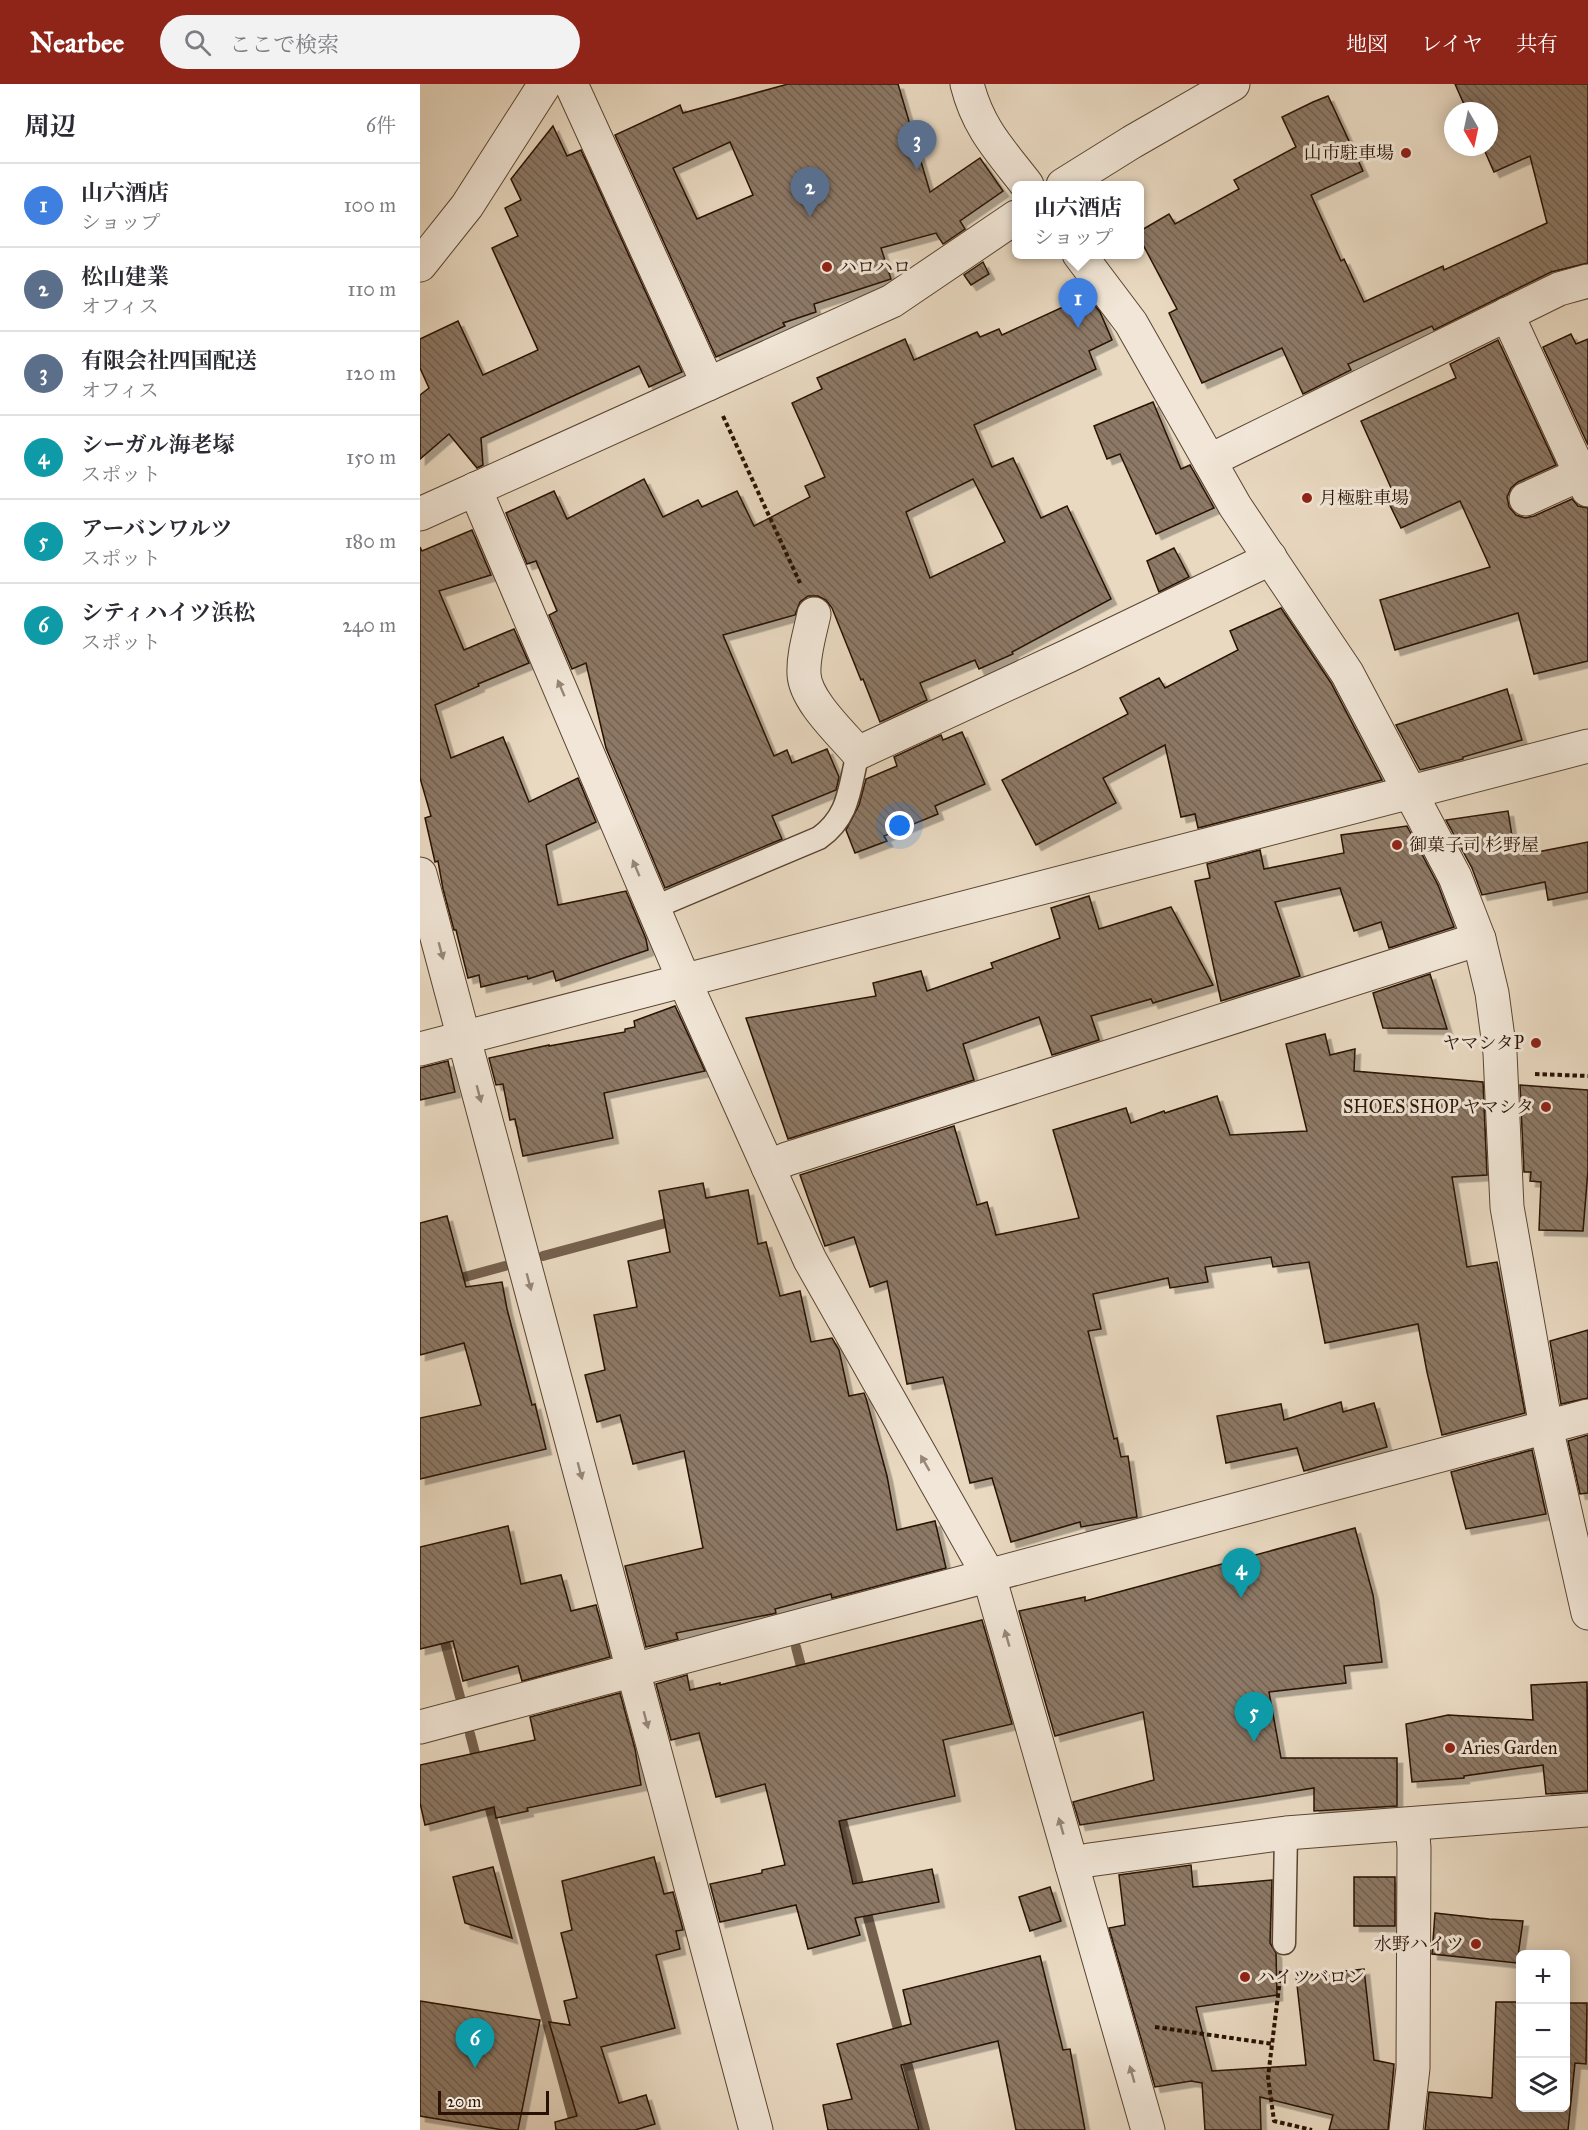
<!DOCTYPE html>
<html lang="ja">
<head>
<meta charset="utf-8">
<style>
	:root { --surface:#fff; --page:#f2f2f3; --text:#2b2b33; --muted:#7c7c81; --line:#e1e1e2; --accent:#8f2418 }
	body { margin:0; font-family:"IM FELL Great Primer","Noto Serif JP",serif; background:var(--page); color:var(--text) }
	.controls { position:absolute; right:18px; bottom:18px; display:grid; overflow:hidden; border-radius:9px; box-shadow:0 3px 15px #0003 }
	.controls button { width:54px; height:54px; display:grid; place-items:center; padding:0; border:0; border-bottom:2px solid var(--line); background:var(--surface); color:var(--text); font:30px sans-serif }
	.compass { position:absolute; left:1024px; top:18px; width:54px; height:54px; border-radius:50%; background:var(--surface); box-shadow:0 3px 15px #0003; rotate:171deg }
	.scale { position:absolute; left:18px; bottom:15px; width:111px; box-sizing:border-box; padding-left:6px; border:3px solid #291203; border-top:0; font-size:16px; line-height:21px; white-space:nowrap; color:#291203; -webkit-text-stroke:4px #f1e6d7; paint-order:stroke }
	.you { position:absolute; left:480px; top:742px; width:21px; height:21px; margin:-15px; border:4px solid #fff; border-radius:50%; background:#1a73e8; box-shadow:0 0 0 9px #1a73e833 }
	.badge { display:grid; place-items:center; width:39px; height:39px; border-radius:50%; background:var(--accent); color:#fff; font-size:20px; font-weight:700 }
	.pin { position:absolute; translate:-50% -50px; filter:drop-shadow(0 2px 3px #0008) }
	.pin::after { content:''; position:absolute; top:32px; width:21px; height:18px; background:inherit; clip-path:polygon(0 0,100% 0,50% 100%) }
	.popup { position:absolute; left:592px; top:97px; width:132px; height:78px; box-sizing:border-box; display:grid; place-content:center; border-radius:9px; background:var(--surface); filter:drop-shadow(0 2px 4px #0005); font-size:20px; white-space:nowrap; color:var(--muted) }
	.popup b { font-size:22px; color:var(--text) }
	.popup::after { content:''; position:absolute; left:50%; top:100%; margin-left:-12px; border:12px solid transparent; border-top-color:var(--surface) }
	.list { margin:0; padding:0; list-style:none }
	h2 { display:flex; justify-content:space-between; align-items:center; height:78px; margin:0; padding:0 24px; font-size:26px }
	h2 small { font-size:20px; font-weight:400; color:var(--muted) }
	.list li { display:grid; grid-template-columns:39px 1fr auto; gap:18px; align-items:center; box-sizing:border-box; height:84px; padding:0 24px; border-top:2px solid var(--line) }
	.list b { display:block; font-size:22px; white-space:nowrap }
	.list p { margin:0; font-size:20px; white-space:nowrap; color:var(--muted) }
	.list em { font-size:20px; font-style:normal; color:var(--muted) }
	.icon { flex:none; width:33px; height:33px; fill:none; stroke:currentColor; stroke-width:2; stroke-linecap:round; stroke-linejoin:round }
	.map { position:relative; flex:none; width:1168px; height:2046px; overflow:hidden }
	header { display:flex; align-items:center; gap:36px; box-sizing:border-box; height:84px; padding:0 30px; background:var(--accent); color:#fff }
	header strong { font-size:28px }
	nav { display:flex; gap:33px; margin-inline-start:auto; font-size:21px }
	.search { width:420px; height:54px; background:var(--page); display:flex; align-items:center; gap:15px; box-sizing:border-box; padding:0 21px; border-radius:33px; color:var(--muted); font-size:22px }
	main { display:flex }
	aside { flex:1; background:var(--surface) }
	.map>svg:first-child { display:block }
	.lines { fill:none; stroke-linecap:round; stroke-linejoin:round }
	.stream { stroke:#75614e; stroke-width:10 }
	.building { fill:url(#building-back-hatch); stroke:#291203; stroke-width:1.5; fill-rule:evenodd; filter:url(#shadow) }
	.service-casing { stroke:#594432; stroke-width:25 }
	.minor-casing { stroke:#594432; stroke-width:35 }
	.tertiary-casing { stroke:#594432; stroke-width:35 }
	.path { stroke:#291203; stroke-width:4; stroke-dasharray:4.5 3; stroke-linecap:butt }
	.service { stroke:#f1e6d7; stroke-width:22 }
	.minor { stroke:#f1e6d7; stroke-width:33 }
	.tertiary { stroke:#f1e6d7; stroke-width:33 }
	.oneway { fill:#978778 }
	.poi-dot { fill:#8f2418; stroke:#f1e6d7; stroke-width:2 }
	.labels { text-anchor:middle; stroke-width:6; stroke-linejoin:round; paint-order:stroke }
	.poi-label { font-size:18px; fill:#291203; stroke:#f1e6d7; text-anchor:start }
</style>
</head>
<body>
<header>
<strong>Nearbee</strong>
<div class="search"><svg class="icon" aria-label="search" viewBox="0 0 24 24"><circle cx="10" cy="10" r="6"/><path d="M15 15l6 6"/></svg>ここで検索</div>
<nav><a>地図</a><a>レイヤ</a><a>共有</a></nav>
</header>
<main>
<aside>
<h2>周辺<small>6件</small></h2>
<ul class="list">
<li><span class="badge" style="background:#3f7fe0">1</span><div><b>山六酒店</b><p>ショップ</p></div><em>100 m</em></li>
<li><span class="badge" style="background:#5c6f8a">2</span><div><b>松山建業</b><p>オフィス</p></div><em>110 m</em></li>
<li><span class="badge" style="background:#5c6f8a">3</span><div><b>有限会社四国配送</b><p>オフィス</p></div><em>120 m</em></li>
<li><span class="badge" style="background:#0f9aa8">4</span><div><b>シーガル海老塚</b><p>スポット</p></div><em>150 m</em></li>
<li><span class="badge" style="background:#0f9aa8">5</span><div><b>アーバンワルツ</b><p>スポット</p></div><em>180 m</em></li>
<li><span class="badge" style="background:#0f9aa8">6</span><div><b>シティハイツ浜松</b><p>スポット</p></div><em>240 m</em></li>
</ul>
</aside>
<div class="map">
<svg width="1168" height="2046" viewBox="0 0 1168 2046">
	<defs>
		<pattern id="building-back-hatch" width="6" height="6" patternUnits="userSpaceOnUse" patternTransform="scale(1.5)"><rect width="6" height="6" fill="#8d7966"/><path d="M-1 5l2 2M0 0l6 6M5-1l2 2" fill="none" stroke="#736252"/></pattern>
		<filter id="shadow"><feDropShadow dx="5.5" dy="5.5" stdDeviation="0" flood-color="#0004"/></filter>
	</defs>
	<rect width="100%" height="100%" fill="#e9d9c1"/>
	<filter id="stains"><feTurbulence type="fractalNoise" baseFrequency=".00333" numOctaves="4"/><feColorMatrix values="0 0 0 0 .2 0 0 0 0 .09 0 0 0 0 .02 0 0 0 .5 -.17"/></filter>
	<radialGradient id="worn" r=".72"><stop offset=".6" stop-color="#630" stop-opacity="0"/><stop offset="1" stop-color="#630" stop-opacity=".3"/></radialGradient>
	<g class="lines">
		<!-- stream -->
		<g class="stream">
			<polyline points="123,1172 257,1136"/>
			<polyline points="30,1197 85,1182"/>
			<polyline points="22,1547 40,1613"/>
			<polyline points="376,1563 384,1594"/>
			<polyline points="50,1650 58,1681"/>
			<polyline points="66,1710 156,2046"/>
			<polyline points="419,1725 505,2046"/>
		</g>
	</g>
	<!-- building -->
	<g class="building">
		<path d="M368,0H478L510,108L560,74L583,107L540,137L545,145L523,160L516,149L461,164L471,195L394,220L396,228L363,239L365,242L296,273L195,51L260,21L263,29ZM310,58L333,111L277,135L253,84Z"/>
		<polygon points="1035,0 1168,0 1168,179 1131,188 1014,246 1012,242 928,280 931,286 883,310 862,264 782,299 749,229 757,225 720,155 720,147 749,130 755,140 819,105 814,96 876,63 862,33 893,18 908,12 943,87 891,111 921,177 924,175 944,218 1023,182 1024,186 1127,139 1110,72 1074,88 1063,63 1069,63 1069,27 1047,27"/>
		<polygon points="133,42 147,72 161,66 262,288 229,303 219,282 61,354 63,381 57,384 29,350 0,375 0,311 9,304 0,284 0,255 38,237 63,291 118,266 72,164 98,152 85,124 101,116 91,95"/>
		<polygon points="563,178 569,190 551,201 544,191"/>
		<path d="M667,212L680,228L692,256L669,267L676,285L554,341L572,383L593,374L621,434L647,422L691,515L592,568L593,570L559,585L555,576L500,599L507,616L460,638L443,595L441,596L412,524L406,516L398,512H388L380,518L375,531L303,551L354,672L367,666L372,679L407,665L419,693L417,702L416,706L352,732L362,755L245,804L186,664L166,579L152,585L129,531L137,527L116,477L107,480L86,429L134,407L147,435L224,395L243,433L278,416L282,423L317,407L334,442L390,413L385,402L405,393L372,319L402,305L397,294L485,255L494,276L557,248L560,253L579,245L582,251ZM553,395L585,458L510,494L486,428Z"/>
		<polygon points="1151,250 1156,260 1168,255 1168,361 1123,263"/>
		<polygon points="1078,256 1136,381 1098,398 1091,404 1087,413 1089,423 1096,431 1105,434 1114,432 1152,415 1158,422 1168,424 1168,577 1114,590 1098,529 975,566 960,516 1070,483 1040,417 981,444 964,409 972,406 941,337 1036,294 1030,280"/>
		<polygon points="733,318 761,385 770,381 794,424 736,450 700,370 687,375 674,342"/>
		<polygon points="52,446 71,491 19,507 44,566 94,545 109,579 58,600 59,602 15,621 31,674 83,653 109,718 158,694 176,738 126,761 138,821 206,807 226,855 228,866 136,897 133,887 108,895 107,892 61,903 59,891 48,894 36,846 34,846 23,805 18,777 15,778 5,734 11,732 0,694 0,463 2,467"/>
		<polygon points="754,464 769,493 739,508 727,477"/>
		<polygon points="861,524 911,599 962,696 778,744 775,730 761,733 745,661 683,694 696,719 616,761 582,696 708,630 700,614 739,594 745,604 818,566 810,547"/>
		<polygon points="1087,605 1102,656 1043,673 1043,675 1000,686 976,641"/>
		<polygon points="542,648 565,700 515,722 518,730 464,752 467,757 435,769 426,746 439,721 446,695 477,682 474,673 521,651 523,656"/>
		<polygon points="1088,727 1093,758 1100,756 1102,771 1168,758 1168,808 1128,816 1125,798 1062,811 1052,784 1026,736"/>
		<polygon points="987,742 1018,801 1034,843 969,864 961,838 934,847 920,804 855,818 880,892 801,917 775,797 790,794 787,780 840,766 844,785 924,769 921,751"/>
		<polygon points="669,812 679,845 751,823 793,901 733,919 731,915 671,932 679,956 632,971 619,933 543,960 554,996 368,1055 326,934 456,912 453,899 501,887 507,907 573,884 571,879 640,854 631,824"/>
		<polygon points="1010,890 1027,945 963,944 953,909"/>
		<polygon points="255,922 285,987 184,1009 193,1054 103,1072 95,1035 90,1036 83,1000 76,1001 69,974 129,961 129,962 205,948 205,945 215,943 214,937"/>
		<polygon points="905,950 910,971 935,965 934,987 1063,998 1067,1091 1032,1093 1047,1183 1077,1178 1105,1329 1022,1351 1007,1288 998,1240 905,1259 889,1178 853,1183 851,1173 785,1183 788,1198 750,1204 748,1194 673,1210 681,1245 668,1247 694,1355 697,1354 701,1373 708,1372 717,1433 661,1443 660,1438 591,1458 572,1394 550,1399 523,1293 487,1300 467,1197 450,1203 434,1153 405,1162 380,1091 534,1042 557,1121 567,1118 576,1151 659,1134 633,1046 706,1024 711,1039 744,1027 745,1029 797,1012 810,1051 887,1047 866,960"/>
		<polygon points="28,977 35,1008 0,1016 0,984"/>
		<polygon points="1100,1001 1168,1006 1168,1086 1163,1147 1119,1146 1121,1098 1110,1097 1111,1088 1104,1088"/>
		<polygon points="283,1099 286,1114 328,1106 338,1160 346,1158 360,1212 380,1207 391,1258 412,1254 419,1266 429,1312 444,1309 446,1314 467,1392 477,1446 515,1437 526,1484 412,1514 411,1510 355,1525 356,1529 352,1530 256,1549 258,1555 226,1563 205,1482 283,1464 264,1367 213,1380 200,1331 177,1338 165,1291 185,1286 174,1231 217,1223 208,1177 250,1168 239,1107"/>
		<polygon points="27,1132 46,1203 82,1198 87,1225 112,1321 115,1320 126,1365 0,1395 0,1334 61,1321 44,1259 0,1271 0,1139"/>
		<polygon points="1168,1246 1168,1314 1141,1320 1130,1257"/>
		<polygon points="921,1318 923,1328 954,1319 967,1363 884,1387 877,1364 806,1379 797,1332 861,1320 864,1336"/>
		<polygon points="1168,1351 1168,1409 1160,1410 1148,1357"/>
		<polygon points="1112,1366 1126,1430 1046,1445 1031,1388"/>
		<polygon points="88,1442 101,1500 141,1491 151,1527 176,1521 190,1573 102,1597 98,1582 43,1597 33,1557 0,1565 0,1463"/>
		<polygon points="935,1444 953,1511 962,1578 924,1582 926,1599 849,1608 861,1674 977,1674 977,1722 894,1727 894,1704 660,1741 653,1718 734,1696 723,1628 635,1652 599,1527 665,1513 665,1517"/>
		<polygon points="562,1536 592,1640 523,1656 535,1712 419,1737 433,1800 512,1785 519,1818 435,1834 440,1851 388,1865 376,1821 300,1838 290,1800 342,1789 342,1786 365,1781 345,1700 296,1713 279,1649 251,1656 236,1600 267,1591 270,1606 300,1599 300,1601"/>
		<polygon points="1167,1598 1168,1707 1126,1710 1123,1681 1044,1692 1044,1694 992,1698 986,1640 1028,1631 1113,1636 1111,1601"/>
		<polygon points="200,1609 215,1665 221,1701 107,1724 108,1727 76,1734 74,1723 5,1741 0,1719 0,1681 115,1656 110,1633"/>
		<polygon points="234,1773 244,1810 253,1808 263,1846 256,1847 260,1865 236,1871 255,1944 181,1963 199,2019 226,2011 235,2040 215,2046 136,2046 135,2038 157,2032 129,1938 150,1941 144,1917 157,1914 141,1849 152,1846 142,1797"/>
		<polygon points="771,1781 773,1803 852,1796 850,1859 856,1869 857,1911 776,1923 792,1987 886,1981 876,1892 944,1885 954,1976 974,1980 968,2046 909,2046 913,2031 840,2013 841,2046 785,2046 782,1999 771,1997 735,2003 689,1844 705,1841 699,1791"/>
		<polygon points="73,1783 92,1854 45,1839 33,1793"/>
		<rect x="934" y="1793" width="41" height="49"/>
		<polygon points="630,1803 641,1837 610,1847 599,1813"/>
		<polygon points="1015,1829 1069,1835 1103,1837 1097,1879 1012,1870"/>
		<polygon points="620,1872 643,1966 650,1965 665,2046 596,2046 578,1957 481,1981 499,2046 408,2046 403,2021 432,2015 417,1960 491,1940 483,1906"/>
		<polygon points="0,1917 120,1936 98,2046 83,2046 0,2032"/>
		<polygon points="1076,1918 1101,1918 1101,2024 1146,2024 1146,1919 1167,1919 1166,1980 1155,1979 1148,2046 1005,2046 1009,2008 1072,2014"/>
	</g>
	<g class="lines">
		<!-- service casing -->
		<g class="service-casing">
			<g id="service">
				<path d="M233,824L399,754C430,732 429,704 438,669"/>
				<polyline points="864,1859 866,1749"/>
			</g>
		</g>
		<!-- minor casing -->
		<g class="minor-casing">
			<g id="minor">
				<polyline points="151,0 288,300"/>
				<path d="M547,0C558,44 580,66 607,101"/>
				<polyline points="659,170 711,239 815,422 927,589 1035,793 1059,855 1072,909 1080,969 1087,1123 1126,1343 1168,1529"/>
				<polyline points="0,181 47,122 125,0"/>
				<polyline points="1087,230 1168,406"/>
				<polyline points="790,378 803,370 1139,205 1168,197"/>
				<polyline points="55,405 264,896 390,1176 569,1492 728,2046"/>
				<polyline points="1106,415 1161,390"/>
				<polyline points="0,430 472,217 596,133"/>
				<path d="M394,530C390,549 383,571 384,590C385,616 421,649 438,669L648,572L835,482L850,473"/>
				<polyline points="0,790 336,2046"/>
				<polyline points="0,965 1168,662"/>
				<polyline points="348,1083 367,1075 1059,855"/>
				<polyline points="0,1643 1168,1332"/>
				<polyline points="652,1781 669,1776 866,1749 1168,1726"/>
				<polyline points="986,2046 993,1984 994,1764 992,1740"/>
			</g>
		</g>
		<!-- tertiary casing -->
		<g class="tertiary-casing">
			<polyline id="tertiary" points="643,101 712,58 813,0"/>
		</g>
		<!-- path -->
		<g class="path">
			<polyline points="303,332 380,499"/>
			<polyline points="1115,990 1168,992"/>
			<polyline points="861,1887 848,1993 854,2037 892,2046"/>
			<polyline points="735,1943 853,1960"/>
		</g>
		<!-- service -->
		<use href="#service" class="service"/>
		<!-- minor -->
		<use href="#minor" class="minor"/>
		<!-- tertiary -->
		<use href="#tertiary" class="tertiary"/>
	</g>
	<!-- one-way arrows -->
	<defs><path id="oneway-solid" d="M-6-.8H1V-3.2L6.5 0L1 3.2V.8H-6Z" transform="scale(1.5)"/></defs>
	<g class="oneway">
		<use href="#oneway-solid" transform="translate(141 604) rotate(-113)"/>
		<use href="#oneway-solid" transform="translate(216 784) rotate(-113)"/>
		<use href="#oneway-solid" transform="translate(21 867) rotate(75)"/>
		<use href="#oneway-solid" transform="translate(59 1010) rotate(75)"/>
		<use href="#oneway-solid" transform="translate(109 1198) rotate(75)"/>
		<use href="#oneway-solid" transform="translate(505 1379) rotate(-120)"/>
		<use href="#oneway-solid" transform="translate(160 1387) rotate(75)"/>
		<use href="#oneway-solid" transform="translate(587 1554) rotate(-106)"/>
		<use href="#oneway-solid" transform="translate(226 1636) rotate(75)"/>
		<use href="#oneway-solid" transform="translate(641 1742) rotate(-106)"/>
		<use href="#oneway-solid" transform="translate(712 1990) rotate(-106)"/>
	</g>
	<!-- markers -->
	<g class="poi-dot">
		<circle cx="986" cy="69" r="6"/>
		<circle cx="407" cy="183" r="6"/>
		<circle cx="887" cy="414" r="6"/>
		<circle cx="977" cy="761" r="6"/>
		<circle cx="1116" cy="959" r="6"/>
		<circle cx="1126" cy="1023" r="6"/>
		<circle cx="1030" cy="1664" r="6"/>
		<circle cx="1056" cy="1860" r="6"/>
		<circle cx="825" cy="1893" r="6"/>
	</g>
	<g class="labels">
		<!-- poi labels -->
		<g class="poi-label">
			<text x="974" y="75" text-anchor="end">山市駐車場</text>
			<text x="419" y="189">ハロハロ</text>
			<text x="899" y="420">月極駐車場</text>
			<text x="989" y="767">御菓子司 杉野屋</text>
			<text x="1104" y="965" text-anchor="end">ヤマシタP</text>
			<text x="1114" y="1029" text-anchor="end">SHOES SHOP ヤマシタ</text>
			<text x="1042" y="1670">Aries Garden</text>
			<text x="1044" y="1866" text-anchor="end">水野ハイツ</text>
			<text x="837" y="1899">ハイツバロン</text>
		</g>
	</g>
	<rect width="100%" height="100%" filter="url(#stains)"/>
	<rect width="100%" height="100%" fill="url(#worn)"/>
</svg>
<div class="controls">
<button>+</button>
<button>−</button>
<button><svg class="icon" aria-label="layers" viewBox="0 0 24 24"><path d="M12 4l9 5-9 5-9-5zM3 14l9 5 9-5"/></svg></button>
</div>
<svg class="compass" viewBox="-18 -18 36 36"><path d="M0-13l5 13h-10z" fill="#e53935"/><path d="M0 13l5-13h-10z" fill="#7c7c81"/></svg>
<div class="scale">20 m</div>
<div class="you"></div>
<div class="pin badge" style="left:658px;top:244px;background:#3f7fe0">1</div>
<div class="popup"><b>山六酒店</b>ショップ</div>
<div class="pin badge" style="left:390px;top:133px;background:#5c6f8a">2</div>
<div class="pin badge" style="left:497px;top:86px;background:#5c6f8a">3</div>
<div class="pin badge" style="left:821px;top:1514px;background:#0f9aa8">4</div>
<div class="pin badge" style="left:834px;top:1658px;background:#0f9aa8">5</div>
<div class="pin badge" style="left:55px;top:1984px;background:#0f9aa8">6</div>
</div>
</main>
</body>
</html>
